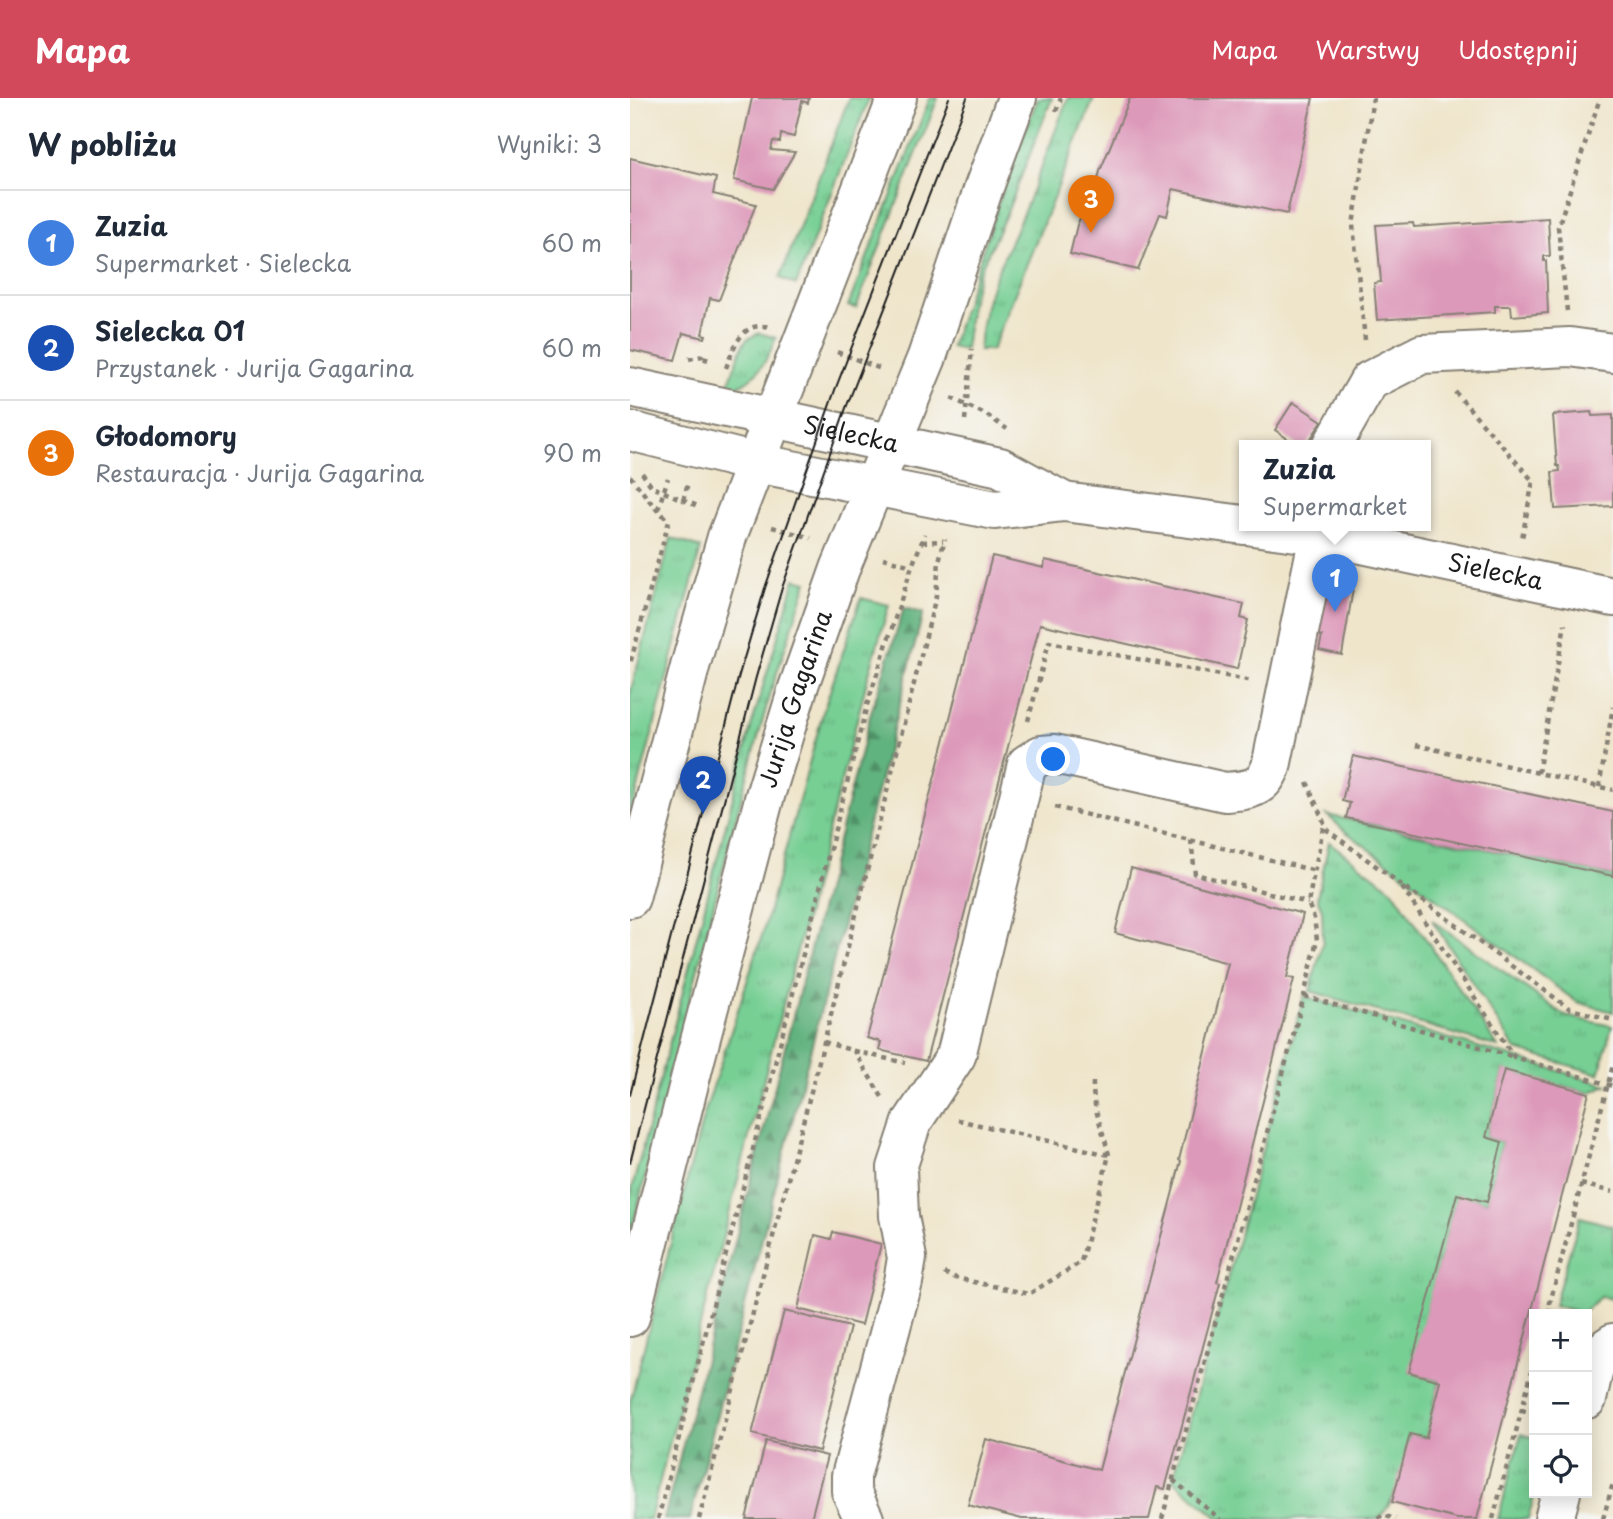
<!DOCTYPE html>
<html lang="pl">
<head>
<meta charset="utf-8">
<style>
	:root { --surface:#fff; --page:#f2f2f3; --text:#1f2937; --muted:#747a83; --line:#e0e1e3; --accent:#d1495b }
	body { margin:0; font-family:"Playpen Sans",sans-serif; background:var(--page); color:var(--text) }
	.controls { position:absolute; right:21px; bottom:21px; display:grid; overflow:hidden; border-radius:0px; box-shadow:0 4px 18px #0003 }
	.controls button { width:63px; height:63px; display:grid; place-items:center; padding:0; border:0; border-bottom:2px solid var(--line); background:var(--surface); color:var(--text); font:35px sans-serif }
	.you { position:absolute; left:424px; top:662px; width:24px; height:24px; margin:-18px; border:5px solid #fff; border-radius:50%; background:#1a73e8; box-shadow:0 0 0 10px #1a73e833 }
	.badge { display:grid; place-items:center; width:46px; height:46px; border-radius:50%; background:var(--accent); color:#fff; font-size:23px; font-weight:700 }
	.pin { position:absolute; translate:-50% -58px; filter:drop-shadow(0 2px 4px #0008) }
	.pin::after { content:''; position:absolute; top:37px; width:24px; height:21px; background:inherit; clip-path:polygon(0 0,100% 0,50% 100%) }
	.popup { position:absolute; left:609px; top:342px; width:192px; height:91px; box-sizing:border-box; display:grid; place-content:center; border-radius:0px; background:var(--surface); filter:drop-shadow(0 2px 5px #0005); font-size:23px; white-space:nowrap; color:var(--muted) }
	.popup b { font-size:26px; color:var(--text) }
	.popup::after { content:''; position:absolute; left:50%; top:100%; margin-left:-14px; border:14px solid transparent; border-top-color:var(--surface) }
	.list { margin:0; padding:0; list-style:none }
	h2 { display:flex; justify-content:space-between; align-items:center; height:91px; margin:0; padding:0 28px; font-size:30px }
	h2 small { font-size:23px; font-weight:400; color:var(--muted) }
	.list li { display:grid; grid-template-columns:46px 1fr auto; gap:21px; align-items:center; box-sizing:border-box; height:105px; padding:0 28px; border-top:2px solid var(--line) }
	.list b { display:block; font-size:26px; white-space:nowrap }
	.list p { margin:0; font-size:23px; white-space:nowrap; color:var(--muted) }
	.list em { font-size:23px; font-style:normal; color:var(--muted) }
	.icon { flex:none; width:38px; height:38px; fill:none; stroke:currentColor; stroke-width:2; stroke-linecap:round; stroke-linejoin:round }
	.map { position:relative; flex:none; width:983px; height:1421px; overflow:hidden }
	header { display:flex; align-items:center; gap:42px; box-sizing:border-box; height:98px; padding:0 35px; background:var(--accent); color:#fff }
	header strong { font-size:33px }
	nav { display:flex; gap:38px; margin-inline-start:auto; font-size:24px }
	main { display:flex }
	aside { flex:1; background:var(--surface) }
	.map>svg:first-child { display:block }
	.grass { fill:url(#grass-tufts); stroke:#4a7658; stroke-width:2 }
	.forest { fill:url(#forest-firs); stroke:#3e674d; stroke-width:2 }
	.garden { fill:url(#garden-dots); stroke:#4a7658; stroke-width:2 }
	.building { fill:#dd99ba }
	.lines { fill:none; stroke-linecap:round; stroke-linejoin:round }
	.minor-casing { stroke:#868074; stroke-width:42 }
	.major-casing { stroke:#868074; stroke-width:42 }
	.path { stroke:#868074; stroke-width:4.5; stroke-dasharray:5 5; stroke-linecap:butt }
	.minor { stroke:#fff; stroke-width:38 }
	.major { stroke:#fff; stroke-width:38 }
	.tram { stroke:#1c1c1c; stroke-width:2 }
	.labels { text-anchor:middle; stroke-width:6; stroke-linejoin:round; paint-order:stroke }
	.street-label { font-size:24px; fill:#1c1c1c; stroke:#f6f6f2 }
</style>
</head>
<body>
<header>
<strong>Mapa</strong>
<nav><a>Mapa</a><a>Warstwy</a><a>Udostępnij</a></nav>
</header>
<main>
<aside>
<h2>W pobliżu<small>Wyniki: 3</small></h2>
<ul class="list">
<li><span class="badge" style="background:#3f7fe0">1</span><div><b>Zuzia</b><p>Supermarket · Sielecka</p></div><em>60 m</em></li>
<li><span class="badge" style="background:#1a4fb4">2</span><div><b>Sielecka 01</b><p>Przystanek · Jurija Gagarina</p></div><em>60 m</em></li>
<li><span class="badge" style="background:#e8710a">3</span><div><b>Głodomory</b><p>Restauracja · Jurija Gagarina</p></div><em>90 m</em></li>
</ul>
</aside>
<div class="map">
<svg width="983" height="1421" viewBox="0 0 983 1421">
	<defs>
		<pattern id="grass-tufts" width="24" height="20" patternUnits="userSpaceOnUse" patternTransform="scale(1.75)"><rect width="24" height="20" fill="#77cf94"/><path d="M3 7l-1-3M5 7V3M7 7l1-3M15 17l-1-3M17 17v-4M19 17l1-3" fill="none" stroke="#66b17f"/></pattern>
		<pattern id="forest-firs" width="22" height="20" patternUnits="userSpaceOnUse" patternTransform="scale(1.75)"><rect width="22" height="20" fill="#61b27e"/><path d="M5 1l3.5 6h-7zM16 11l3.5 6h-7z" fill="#4f9066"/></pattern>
		<pattern id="garden-dots" width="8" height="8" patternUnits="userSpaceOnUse" patternTransform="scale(1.75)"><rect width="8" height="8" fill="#77cf94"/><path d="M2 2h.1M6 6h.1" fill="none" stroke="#66b17f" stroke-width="1.8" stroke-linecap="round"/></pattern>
	</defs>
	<rect width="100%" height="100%" fill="#f6f6f2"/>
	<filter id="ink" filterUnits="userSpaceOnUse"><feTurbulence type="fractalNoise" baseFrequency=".0143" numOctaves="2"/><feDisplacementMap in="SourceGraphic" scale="14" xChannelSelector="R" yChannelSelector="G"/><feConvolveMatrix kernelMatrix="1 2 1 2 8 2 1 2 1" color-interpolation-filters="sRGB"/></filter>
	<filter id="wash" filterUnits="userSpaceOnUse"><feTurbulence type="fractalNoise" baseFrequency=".00686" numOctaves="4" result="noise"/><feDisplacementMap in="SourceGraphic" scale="28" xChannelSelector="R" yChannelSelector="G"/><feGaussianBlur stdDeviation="1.57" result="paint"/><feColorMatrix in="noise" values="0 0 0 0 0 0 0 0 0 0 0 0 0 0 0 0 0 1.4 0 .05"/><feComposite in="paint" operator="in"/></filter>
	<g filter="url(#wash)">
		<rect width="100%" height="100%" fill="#efe5cb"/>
		<!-- grass -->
		<g class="grass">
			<polygon points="219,0 239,0 166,187 150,180"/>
			<polygon points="300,0 308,0 226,210 218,208"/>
			<path d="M438,0H464L362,252H349C353,195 370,170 391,120C408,81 422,40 438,0Z"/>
			<path d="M129,235L146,240C136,266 125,285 96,292L113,247L117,241Z"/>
			<polygon points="41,440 71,450 0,720 0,596"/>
			<polygon points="165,481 177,484 140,596 105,723 0,1139 0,1099 121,629"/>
			<polygon points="231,500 259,507 238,579 20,1421 0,1421 0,1304 73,1020 133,834 194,611"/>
			<polygon points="697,717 983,778 983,914 947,904 716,734"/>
			<polygon points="699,744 763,792 868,949 680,893 693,843 692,812 687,800"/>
			<polygon points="802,822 935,918 982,928 969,976 886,952"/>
			<path d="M674,898L977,987L959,995L874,973L856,1039L872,1044L857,1104L827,1097L780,1274L810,1283L796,1340L780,1337C772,1365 770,1400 748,1421H590L543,1382Z"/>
			<polygon points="950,1119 983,1128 983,1201 970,1199 952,1215 924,1207"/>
			<polygon points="891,1336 904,1340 905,1395 898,1421 868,1421"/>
		</g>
		<!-- forest -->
		<polygon class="forest" points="274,510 293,515 60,1421 34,1421 240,618"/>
		<!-- garden -->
		<polygon class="garden" points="408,0 422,0 378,112 349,175 341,205 335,252 321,249 371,97"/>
		<g id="blocks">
			<!-- building -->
			<g class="building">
				<polygon points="122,0 179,0 178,5 172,3 164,39 151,36 150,44 143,43 141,52 165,54 143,91 104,82"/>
				<polygon points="500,0 683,0 657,116 543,91 537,118 530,116 508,172 440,156 447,127 460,98 464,99 470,73"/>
				<polygon points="0,60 86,80 83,96 126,106 89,202 80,200 72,236 76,237 75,240 53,235 45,262 0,252"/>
				<polygon points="918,120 920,158 914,158 914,163 916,163 918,215 882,218 881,208 865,208 865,214 747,222 744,185 751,184 746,127 783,125 784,129"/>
				<polygon points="663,304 692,323 676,348 668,348 645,332"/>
				<polygon points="961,314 962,318 983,317 983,408 925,411 922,374 930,373 929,368 927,368 923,317"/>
				<polygon points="362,458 414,470 415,462 614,506 611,520 618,522 607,571 410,526 296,963 249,952 251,944 237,940"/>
				<polygon points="697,485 723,491 712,557 689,552 692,538 685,536"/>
				<polygon points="723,658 983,714 983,778 716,720 720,705 712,703"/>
				<polygon points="501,770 673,816 657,879 664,881 587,1184 590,1185 535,1391 527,1389 519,1421 392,1421 338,1407 356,1341 469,1372 551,1063 549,1062 598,865 485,835"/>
				<polygon points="874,972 959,995 847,1421 827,1421 762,1404 780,1336 796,1340 810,1283 779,1274 827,1096 857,1104 872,1044 856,1039"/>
				<polygon points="203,1134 251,1146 231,1227 168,1211 185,1137 201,1141"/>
				<polygon points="154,1213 220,1229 189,1353 122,1336"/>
				<polygon points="136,1343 197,1358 181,1421 116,1421"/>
			</g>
		</g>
	</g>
	<g filter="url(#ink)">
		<use href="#blocks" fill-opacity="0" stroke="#868074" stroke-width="2"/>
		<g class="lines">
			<!-- minor casing -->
			<g class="minor-casing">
				<g id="minor">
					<path id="s1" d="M0,289L370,369L434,404"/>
					<polyline points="0,333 126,365 365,412 434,404 614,427"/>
					<polyline points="702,348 739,283 792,256 940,249 983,255"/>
					<path id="s2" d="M623,428L689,437L983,499"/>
					<path d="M957,1301C962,1281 964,1255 983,1245"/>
					<path d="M234,1421L221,1393V1378L273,1184L277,1160L269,1118L267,1070L282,1024L326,958L397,666L411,657L425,656L595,694C618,692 632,692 641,669L689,437"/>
					<polyline points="924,1421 931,1395"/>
				</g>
			</g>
			<!-- major casing -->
			<g class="major-casing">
				<g id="major">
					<polyline points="0,800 61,565 97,439 267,0"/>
					<path id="s3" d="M0,1219L66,958L134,701L168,590L210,471L297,259L354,89L387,0"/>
				</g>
			</g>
			<!-- path -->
			<g class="path">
				<polyline points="426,13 431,0"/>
				<polyline points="937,213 928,129 970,0"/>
				<polyline points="735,242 723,127 743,0"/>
				<polyline points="207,254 251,271"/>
				<polyline points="59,261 77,257 74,268"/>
				<path d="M96,270C104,249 112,222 140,229"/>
				<polyline points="825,294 903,383 892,440"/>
				<polyline points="321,300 355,316 377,331"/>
				<polyline points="335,322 342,251"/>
				<polyline points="12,375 22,389 70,409"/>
				<polyline points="0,378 27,412 39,423 0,566"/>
				<polyline points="53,402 58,385"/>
				<polyline points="28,411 38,380"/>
				<polyline points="142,429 181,440"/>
				<polyline points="292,444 313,443"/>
				<polyline points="253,460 282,468"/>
				<polyline points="398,623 419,544 622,583"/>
				<polyline points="786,647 983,692"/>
				<polyline points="908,675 935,526"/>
				<polyline points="677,684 697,732 940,911 983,922"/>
				<polyline points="969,689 983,609"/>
				<polyline points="425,709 686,773"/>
				<polyline points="561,742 565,776 678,805"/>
				<polyline points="772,789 884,959 983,988"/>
				<polyline points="674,898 884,959"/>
				<polyline points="194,944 224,953 252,999"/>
				<polyline points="224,953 275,965"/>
				<path d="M463,984C462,1009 473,1032 479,1057"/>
				<polyline points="951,1086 983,1094"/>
				<polyline points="314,1175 326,1180 399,1196 451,1164 479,1057 328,1022"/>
				<polyline points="918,1213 931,1216"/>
				<polyline points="917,1216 983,967"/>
				<polyline points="891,1312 904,1316"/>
				<polyline points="543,1382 590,1421"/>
				<polyline points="28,1421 237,607 282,468 295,436"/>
				<polyline points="69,1421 194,944 306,498 309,463 315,441"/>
				<polyline points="532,1421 674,898 687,842 684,820 678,805 694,725"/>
				<polyline points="748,1421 752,1417 766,1421"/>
				<polyline points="863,1421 904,1265"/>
				<polyline points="973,1421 983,1385"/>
			</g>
			<!-- minor -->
			<use href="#minor" class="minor"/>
			<!-- major -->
			<use href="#major" class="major"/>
			<!-- tram -->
			<g class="tram">
				<polyline points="0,997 109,577 135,490 205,292 319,0"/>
				<polyline points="0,1065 126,579 152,490 216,310 337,0"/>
			</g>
		</g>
	</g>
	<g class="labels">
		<!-- street labels -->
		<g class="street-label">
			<text dy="8" stroke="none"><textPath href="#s1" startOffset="226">Sielecka</textPath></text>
			<text dy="8" stroke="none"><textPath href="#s2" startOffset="247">Sielecka</textPath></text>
			<text dy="8" stroke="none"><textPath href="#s3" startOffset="640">Jurija Gagarina</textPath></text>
		</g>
	</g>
</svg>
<div class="controls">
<button>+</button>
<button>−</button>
<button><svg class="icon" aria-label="locate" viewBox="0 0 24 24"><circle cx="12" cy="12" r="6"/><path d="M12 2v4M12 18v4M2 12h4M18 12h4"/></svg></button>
</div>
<div class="you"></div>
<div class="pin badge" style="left:705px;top:514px;background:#3f7fe0">1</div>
<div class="popup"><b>Zuzia</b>Supermarket</div>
<div class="pin badge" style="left:73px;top:716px;background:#1a4fb4">2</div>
<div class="pin badge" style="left:461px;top:135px;background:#e8710a">3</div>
</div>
</main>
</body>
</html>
